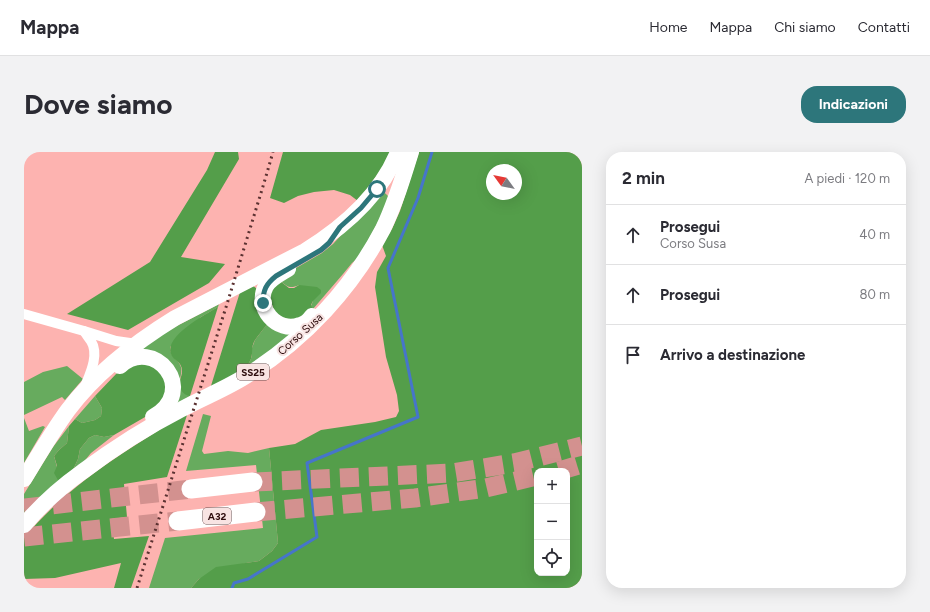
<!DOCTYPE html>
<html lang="it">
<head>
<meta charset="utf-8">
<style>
	:root { --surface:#fff; --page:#f2f2f3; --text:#2b2b33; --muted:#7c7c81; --line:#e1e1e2; --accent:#2d767b }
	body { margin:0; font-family:Figtree,sans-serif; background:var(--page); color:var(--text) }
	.controls { position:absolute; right:12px; bottom:12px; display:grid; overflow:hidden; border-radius:8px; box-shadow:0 4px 16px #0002 }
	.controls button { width:36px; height:36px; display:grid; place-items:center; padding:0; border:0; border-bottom:1px solid var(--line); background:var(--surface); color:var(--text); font:20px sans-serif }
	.compass { position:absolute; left:462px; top:12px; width:36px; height:36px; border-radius:50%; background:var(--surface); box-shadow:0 4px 16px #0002; rotate:303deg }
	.stop { position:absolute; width:12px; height:12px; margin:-9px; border:3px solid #2d767b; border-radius:50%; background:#fff }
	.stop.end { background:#2d767b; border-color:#fff; box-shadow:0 1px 4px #0008 }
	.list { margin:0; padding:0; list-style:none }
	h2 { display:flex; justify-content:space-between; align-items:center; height:52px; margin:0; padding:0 16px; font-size:17px }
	h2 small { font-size:13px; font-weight:400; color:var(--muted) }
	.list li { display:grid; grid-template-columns:26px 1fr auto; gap:12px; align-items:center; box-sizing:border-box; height:60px; padding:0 16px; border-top:1px solid var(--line) }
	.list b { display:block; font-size:15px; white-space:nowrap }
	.list p { margin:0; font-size:13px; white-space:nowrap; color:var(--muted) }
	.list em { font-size:13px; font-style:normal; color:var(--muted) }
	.icon { flex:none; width:22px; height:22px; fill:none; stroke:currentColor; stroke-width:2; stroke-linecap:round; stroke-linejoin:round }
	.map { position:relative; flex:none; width:558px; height:436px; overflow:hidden; border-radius:16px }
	header { display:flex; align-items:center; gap:24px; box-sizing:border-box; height:56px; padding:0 20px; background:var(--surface); border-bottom:1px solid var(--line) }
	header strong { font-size:19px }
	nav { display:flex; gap:22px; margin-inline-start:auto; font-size:14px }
	.intro { display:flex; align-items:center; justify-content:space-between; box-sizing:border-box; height:96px; padding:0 24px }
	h1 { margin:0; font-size:28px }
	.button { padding:10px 18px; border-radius:16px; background:var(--accent); color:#fff; font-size:14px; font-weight:700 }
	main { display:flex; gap:24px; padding:0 24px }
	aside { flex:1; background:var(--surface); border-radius:16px; box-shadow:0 4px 16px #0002 }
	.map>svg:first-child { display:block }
	.green { fill:#67ab5e }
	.forest { fill:#549e4a; fill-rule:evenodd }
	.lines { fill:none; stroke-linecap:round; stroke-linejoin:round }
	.stream { stroke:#4675ca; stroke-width:3 }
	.motorway-tunnel { stroke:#d3918f; stroke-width:19; stroke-dasharray:19 10; stroke-linecap:butt }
	.minor { stroke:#fff; stroke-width:10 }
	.primary { stroke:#fff; stroke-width:16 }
	.motorway { stroke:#fff; stroke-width:19 }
	.rail { stroke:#5b3131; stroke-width:3; stroke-dasharray:2 4; stroke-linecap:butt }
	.route { stroke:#2d767b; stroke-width:5 }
	.labels { text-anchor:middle; stroke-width:4; stroke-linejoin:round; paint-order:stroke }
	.shield { fill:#f8e4e3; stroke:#694c4c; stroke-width:1 }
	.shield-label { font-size:10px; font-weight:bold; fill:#2c0b0c }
	.street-label { font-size:11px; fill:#2c0b0c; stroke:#f8e4e3 }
</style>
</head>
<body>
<header>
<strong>Mappa</strong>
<nav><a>Home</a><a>Mappa</a><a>Chi siamo</a><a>Contatti</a></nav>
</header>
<div class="intro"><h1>Dove siamo</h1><a class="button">Indicazioni</a></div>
<main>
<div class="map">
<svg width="558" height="436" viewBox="0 0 558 436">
	<rect width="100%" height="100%" fill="#fdb3b0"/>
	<!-- green -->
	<g class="green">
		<path d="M357,40C362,41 364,43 365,47L359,61L335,105L328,111L319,122L289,157L287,154L289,149L275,133C266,137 264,135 256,129L260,123L298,101L309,92Z"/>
		<path d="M195,152L194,155L177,165L146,195C147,212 162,206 156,227L166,244L145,257L110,201L145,178Z"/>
		<polygon points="244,171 275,177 218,221 226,209 228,204 228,196 231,188"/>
		<polygon points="43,214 59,227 41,248 38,245 0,263 0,230 19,220"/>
		<polygon points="71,244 78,256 77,264 71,268 58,271 51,267"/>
		<polygon points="179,262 187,264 178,299 180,302 204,299 224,301 245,296 254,391 248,399 235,409 222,411 175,427 167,436 125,436 141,386 239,376 232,313 162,319"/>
		<polygon points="0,266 5,279 19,274 21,275 0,311"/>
		<polygon points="45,274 43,291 35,298 30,304 33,315 35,330 0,362 0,342 29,295"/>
		<polygon points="71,283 80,285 90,283 67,301 58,312 48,320 54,307 56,297 65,286"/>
	</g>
	<!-- forest -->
	<g class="forest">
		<polygon points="191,0 214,0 215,7 157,105 201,112 185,131 104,178 43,162 126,110 183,18"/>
		<polygon points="259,0 367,0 359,15 334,49 326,43 310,38 290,40 274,44 260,51 246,46"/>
		<path d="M395,0H558V436H167L175,427L192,415L235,409L248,399L254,391L245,296L271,292L297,278L351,270L372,265L375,259L373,243L362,205L351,135L353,120L362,104L358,93L368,77L376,59ZM468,18H492V42H468ZM513,319H543V421H513Z"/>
		<polygon points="256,129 265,136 270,136 275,133 293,135 297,138 297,141 289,149 287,153 289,157 277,168 252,166 244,139"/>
		<path d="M229,134L232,136L244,171C240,177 235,182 231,188C226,196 230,202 226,209C218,224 200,230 186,237L216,140Z"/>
		<path d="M194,155L166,244C158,243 155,236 156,228C157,225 158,222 158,219C158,209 149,209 147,202C140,184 182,162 194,155Z"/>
		<polygon points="126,210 141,224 141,246 128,261 90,283 80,285 71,283 65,286 56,297 54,307 48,320 35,330 30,321 33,314 30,304 35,298 43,291 45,274 51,267 58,271 71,268 77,264 78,256 71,244 93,221 106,212"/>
		<path d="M164,260L143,325L100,332L103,365L87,367L90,387L125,384L107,436H90L97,411L31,426L0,427V386C28,352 63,325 99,301C121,287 142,273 164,260Z"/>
	</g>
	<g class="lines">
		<!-- stream -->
		<polyline class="stream" points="208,436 210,431 224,427 293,385 283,311 394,265 364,116 394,46 408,0"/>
		<!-- motorway-tunnel -->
		<g class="motorway-tunnel">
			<polyline points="535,319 558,312"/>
			<polyline points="229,330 428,321 490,311 558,294"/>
			<polyline points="0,356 167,337"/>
			<polyline points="232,360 391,346 462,336 513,324"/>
			<polyline points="0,385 154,369"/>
		</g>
		<!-- minor -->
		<g class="minor">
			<polyline points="0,162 60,179"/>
			<path d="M62,232C67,220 75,202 67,189C65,186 62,182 60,179L92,189L113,192"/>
		</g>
		<!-- primary -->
		<g class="primary">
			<path d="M264,117C256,122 247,126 242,134C230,155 253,182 276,173C281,172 285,168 288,164"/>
			<path d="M96,214C130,183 176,238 129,265"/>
			<path d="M0,327C14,304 28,280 44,258C72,221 112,190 151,166L281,99C320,75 356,44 374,0"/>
			<path d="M0,373C17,353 37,335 58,320C90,296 123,275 158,257C180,245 204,236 225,222C281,187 328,136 359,77C371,52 379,26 387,0"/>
		</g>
		<!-- motorway -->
		<g class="motorway">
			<polyline points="167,337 229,330"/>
			<polyline points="154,369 232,360"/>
		</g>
		<!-- rail -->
		<polyline class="rail" points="113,436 203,152 240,31 249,0"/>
	</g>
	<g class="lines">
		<!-- route -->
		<path class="route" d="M239,151C239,138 242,132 252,124L297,98L305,91L316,75L337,56L353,37"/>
	</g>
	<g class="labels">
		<!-- shield labels -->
		<g class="shield">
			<rect x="213" y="212" width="32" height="16" rx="3"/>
			<rect x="179" y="356" width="28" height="16" rx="3"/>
		</g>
		<g class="shield-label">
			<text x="229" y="224">SS25</text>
			<text x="193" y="368">A32</text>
		</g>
		<!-- street labels -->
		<g class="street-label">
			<text transform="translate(276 182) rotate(-42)" y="4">Corso Susa</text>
		</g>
	</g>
</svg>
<div class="controls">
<button>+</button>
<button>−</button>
<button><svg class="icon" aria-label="locate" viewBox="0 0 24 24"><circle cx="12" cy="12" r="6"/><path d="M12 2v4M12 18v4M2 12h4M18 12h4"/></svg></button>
</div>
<svg class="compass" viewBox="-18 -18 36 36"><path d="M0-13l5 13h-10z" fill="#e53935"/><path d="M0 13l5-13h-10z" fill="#7c7c81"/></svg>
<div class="stop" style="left:353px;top:37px"></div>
<div class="stop end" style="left:239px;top:151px"></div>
</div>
<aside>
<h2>2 min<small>A piedi · 120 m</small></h2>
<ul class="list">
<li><svg class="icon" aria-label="ahead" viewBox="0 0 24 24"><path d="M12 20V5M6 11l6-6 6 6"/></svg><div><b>Prosegui</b><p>Corso Susa</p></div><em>40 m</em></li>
<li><svg class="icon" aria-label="ahead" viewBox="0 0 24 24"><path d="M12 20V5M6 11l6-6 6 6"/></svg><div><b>Prosegui</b></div><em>80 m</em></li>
<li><svg class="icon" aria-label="arrive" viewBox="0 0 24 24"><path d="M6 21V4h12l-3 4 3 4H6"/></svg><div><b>Arrivo a destinazione</b></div></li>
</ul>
</aside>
</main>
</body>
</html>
